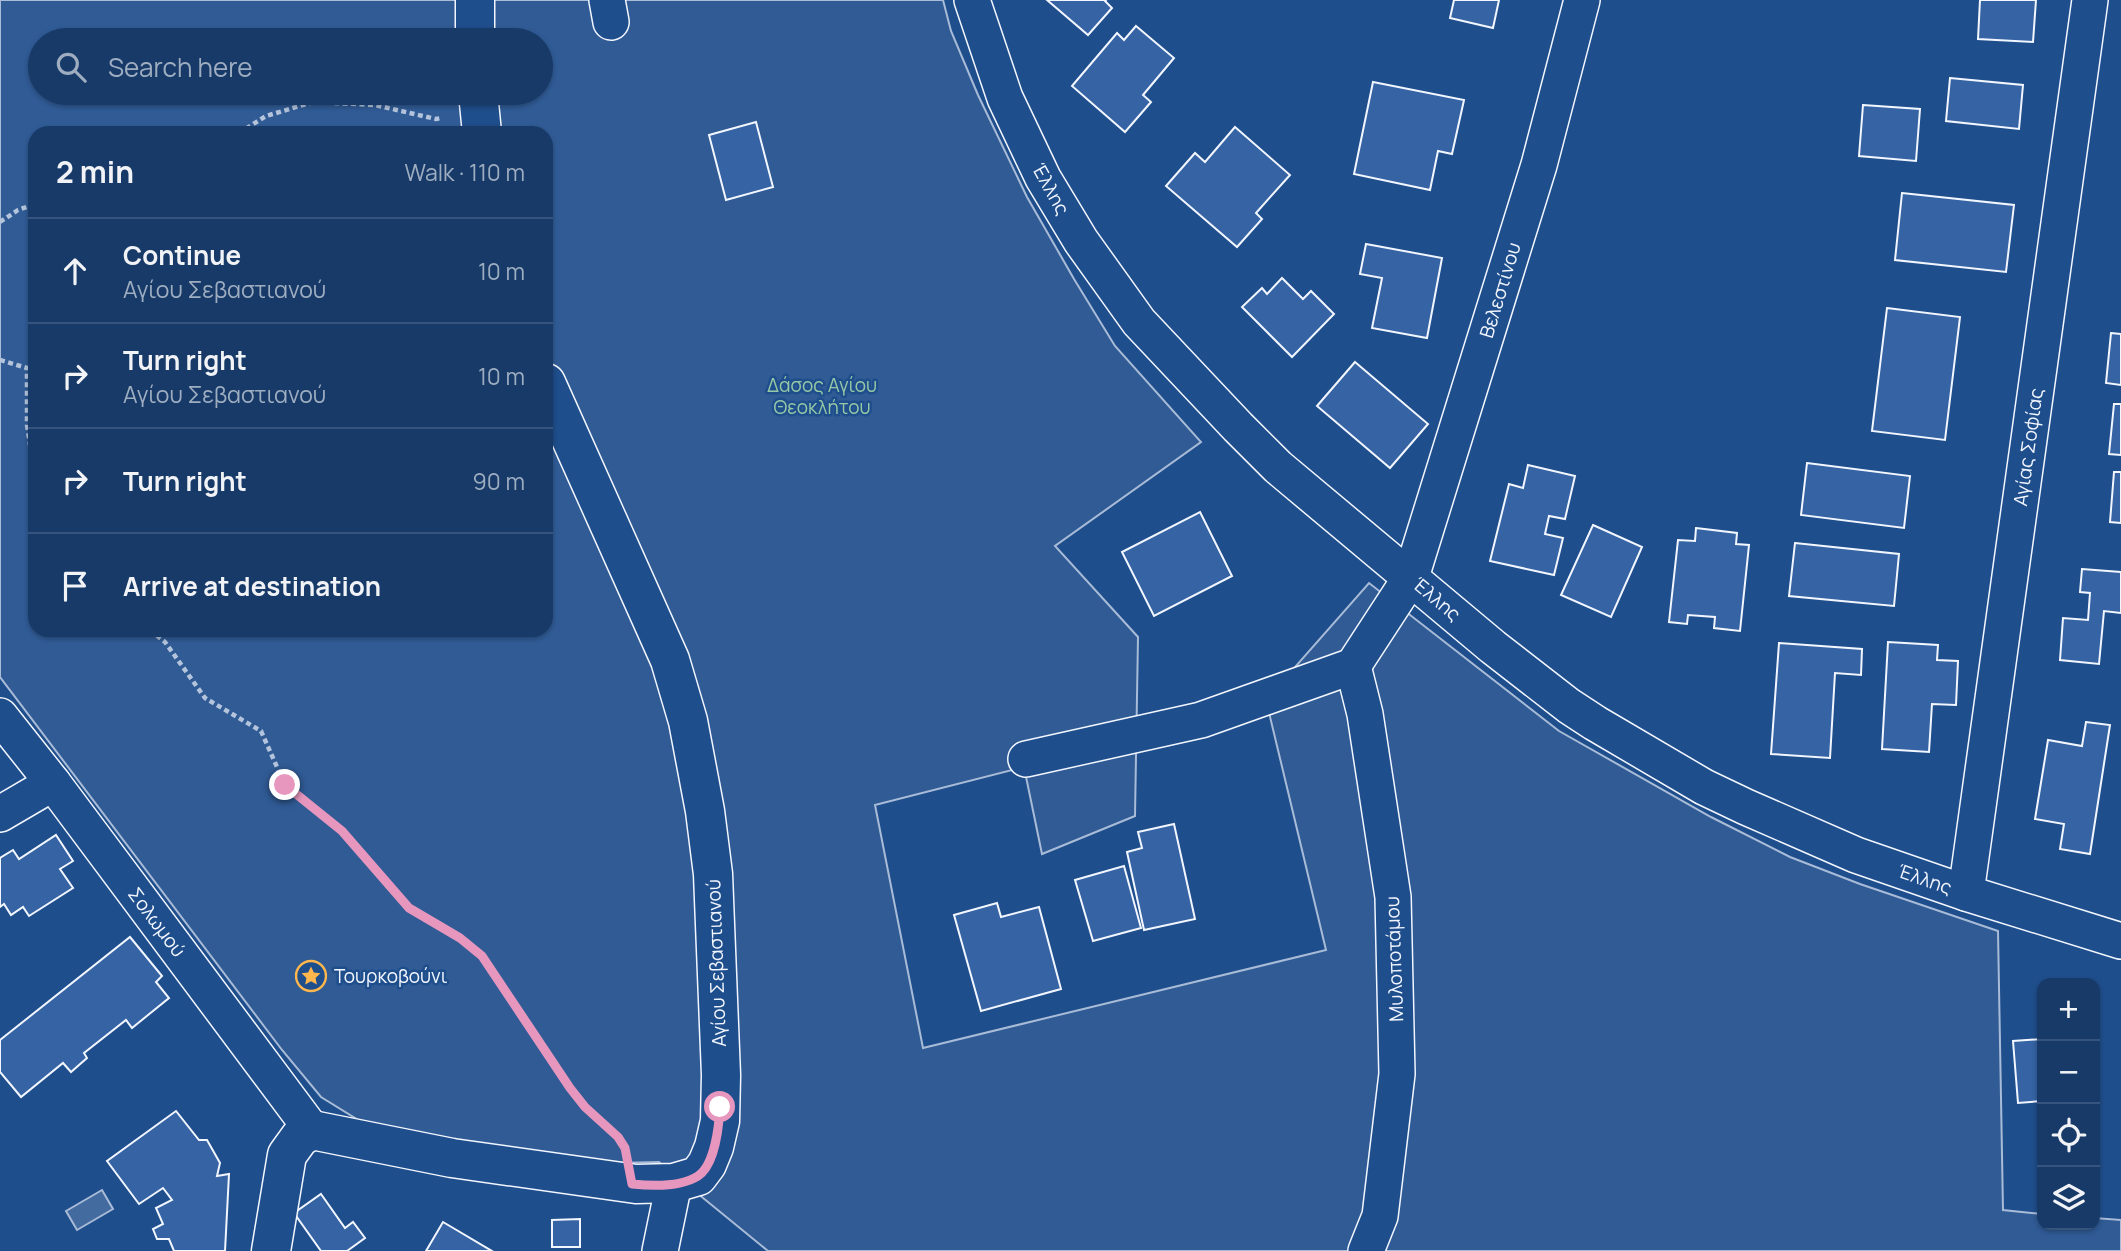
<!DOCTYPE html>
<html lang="en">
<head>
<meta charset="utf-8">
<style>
	:root { --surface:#173a69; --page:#20416f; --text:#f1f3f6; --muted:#9eadc0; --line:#36547d }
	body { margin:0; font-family:Manrope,sans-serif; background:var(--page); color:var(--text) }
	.controls { position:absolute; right:21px; bottom:21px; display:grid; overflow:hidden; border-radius:14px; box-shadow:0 2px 5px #0004 }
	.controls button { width:63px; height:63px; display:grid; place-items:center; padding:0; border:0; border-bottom:2px solid var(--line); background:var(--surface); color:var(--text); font:35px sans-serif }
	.stop { position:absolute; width:21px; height:21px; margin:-16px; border:5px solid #e797bd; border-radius:50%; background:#fff }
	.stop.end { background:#e797bd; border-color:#fff; box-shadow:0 2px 7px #0008 }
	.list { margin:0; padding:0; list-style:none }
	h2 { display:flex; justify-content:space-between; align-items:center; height:91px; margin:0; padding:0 28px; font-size:30px }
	h2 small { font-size:23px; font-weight:400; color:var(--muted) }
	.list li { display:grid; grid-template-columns:46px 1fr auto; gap:21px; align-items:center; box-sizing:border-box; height:105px; padding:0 28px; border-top:2px solid var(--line) }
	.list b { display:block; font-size:26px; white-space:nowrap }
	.list p { margin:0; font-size:23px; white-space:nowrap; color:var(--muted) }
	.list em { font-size:23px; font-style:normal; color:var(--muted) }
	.icon { flex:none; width:38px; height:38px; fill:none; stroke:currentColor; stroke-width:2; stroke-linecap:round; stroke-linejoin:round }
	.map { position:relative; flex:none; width:2121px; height:1251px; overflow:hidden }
	.search { position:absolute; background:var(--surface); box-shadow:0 2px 5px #0004; left:28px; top:28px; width:525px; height:77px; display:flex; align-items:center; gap:18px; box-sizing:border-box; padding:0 24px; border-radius:38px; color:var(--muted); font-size:26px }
	.panel { position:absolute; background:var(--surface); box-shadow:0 2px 5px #0004; left:28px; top:126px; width:525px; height:511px; border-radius:21px }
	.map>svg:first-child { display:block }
	.built { fill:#305b95; stroke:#a8bbd7; stroke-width:2; fill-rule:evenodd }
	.water { fill:#446ba0; stroke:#a8bbd7; stroke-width:2 }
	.building { fill:#3563a3; stroke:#f2f6ff; stroke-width:2 }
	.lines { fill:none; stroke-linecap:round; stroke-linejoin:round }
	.street-casing { stroke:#f2f6ff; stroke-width:38 }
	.secondary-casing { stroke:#f2f6ff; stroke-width:41 }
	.path { stroke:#b3c4dc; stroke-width:4.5; stroke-dasharray:5 3.5; stroke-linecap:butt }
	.street { stroke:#1f4e8c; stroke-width:35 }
	.secondary { stroke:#1f4e8c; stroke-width:38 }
	.route { stroke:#e797bd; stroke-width:9 }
	.labels { text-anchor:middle; stroke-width:5; stroke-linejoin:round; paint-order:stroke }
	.street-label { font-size:19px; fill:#f2f6ff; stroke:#1f4e8c }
	.park-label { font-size:19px; fill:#97c8a6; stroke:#1f4e8c }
	.poi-label { font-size:19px; fill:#f2f6ff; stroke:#1f4e8c; text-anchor:start }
</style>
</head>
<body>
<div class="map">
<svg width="2121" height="1251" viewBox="0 0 2121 1251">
	<rect width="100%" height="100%" fill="#1f4e8c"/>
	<!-- built -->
	<path class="built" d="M0,0H943L951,31L978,95L1027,197L1074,279L1115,346L1201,442L1055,546L1138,637L1135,816L1042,854L1024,767L875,805L923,1048L1326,950L1266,700L1369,583L1559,731L1711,817L1790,857L1860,884L1998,931L2003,1210L2042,1214V1225H2095V1218L2121,1220V1251H768L659,1162L616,1163L396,1131L360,1121L321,1097L282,1050L0,677ZM40,40H541V93H40ZM35,133H546V630H35Z"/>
	<!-- water -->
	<polygon class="water" points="102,1190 113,1209 77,1230 66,1211"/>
	<!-- building -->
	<g class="building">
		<polygon points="1047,0 1106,0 1105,1 1112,8 1088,35"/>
		<polygon points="1454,0 1499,0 1493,28 1450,18"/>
		<polygon points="1980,0 2036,0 2033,42 1978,39"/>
		<polygon points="1136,26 1174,58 1143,95 1151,102 1125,132 1072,86 1117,33 1124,40"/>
		<polygon points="1950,78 2023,85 2019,129 1946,121"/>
		<polygon points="1373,82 1464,100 1452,154 1438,151 1430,190 1354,174"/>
		<polygon points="1863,105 1920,109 1916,161 1859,156"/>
		<polygon points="756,122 773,187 726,200 709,135"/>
		<polygon points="1235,127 1290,175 1256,213 1262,219 1237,247 1166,186 1195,153 1205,162"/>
		<polygon points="1902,193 2014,205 2006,272 1895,260"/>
		<polygon points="1366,244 1442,258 1427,338 1372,328 1382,278 1360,274"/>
		<polygon points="1282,278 1303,299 1311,291 1334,314 1292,357 1242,307 1262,288 1267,294"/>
		<polygon points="1887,308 1960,317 1945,440 1872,431"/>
		<polygon points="2111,333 2121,334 2121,385 2106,383"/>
		<polygon points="1355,362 1428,424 1390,468 1317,406"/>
		<polygon points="2114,404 2121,404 2121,455 2109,454"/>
		<polygon points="1807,463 1910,476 1904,528 1801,515"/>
		<polygon points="1528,465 1575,476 1565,519 1549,516 1545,534 1563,538 1554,575 1490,561 1509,484 1523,488"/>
		<polygon points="2114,472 2121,472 2121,523 2110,522"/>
		<polygon points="1200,512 1232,576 1154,616 1122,552"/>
		<polygon points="1593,525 1642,547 1611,617 1561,595"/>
		<polygon points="1696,528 1737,533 1736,544 1749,545 1740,631 1714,628 1715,617 1688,615 1687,624 1669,622 1678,540 1695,541"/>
		<polygon points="1795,543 1899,554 1894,606 1789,596"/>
		<polygon points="2082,569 2121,572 2121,613 2104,611 2099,664 2060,660 2063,618 2088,620 2090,593 2080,592"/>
		<polygon points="1888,642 1938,645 1937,660 1958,661 1956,705 1932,704 1929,752 1882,749"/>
		<polygon points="1779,643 1862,649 1861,675 1835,673 1830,758 1771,754"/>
		<polygon points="2086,722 2110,725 2090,854 2060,849 2064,824 2035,819 2048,740 2082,746"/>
		<polygon points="1174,824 1195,919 1144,930 1127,852 1142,848 1138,832"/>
		<polygon points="56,835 73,861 60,869 73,888 29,916 23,907 11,915 4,904 0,907 0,858 13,850 19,859"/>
		<polygon points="1124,866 1141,928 1093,941 1075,880"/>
		<polygon points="997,903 1001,917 1039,907 1061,989 981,1011 954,915"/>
		<polygon points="130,937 162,976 156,982 169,998 132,1028 126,1020 84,1053 87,1058 71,1072 63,1063 21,1097 0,1072 0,1040"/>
		<polygon points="2042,1039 2042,1101 2018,1103 2013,1041"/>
		<polygon points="176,1111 199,1140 207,1140 220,1163 217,1176 229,1174 225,1251 174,1251 169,1239 157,1239 153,1229 163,1224 156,1208 172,1200 163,1188 139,1204 107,1161"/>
		<polygon points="321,1194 345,1228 353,1222 365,1238 347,1251 321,1251 294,1213"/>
		<polygon points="580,1219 580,1247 552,1247 552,1220"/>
		<polygon points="443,1222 492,1251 426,1251"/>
	</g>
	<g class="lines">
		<!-- street casing -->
		<g class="street-casing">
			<g id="street">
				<polyline points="607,0 611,22"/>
				<polyline points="972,0 1005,98 1043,178 1081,241 1139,322 1238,427 1278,467 1493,647 1569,706 1595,723 1704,787 1746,807 1856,855 1966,893 2121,941"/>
				<polyline points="1353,666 1365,714 1393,897 1397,1074 1380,1216 1366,1251"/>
				<polyline points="0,716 53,783 312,1130"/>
				<polyline points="1026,759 1201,720 1353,666 1411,577 1539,165 1582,0"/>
				<polyline points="0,814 53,783"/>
				<polyline points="1966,893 2090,0"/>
				<polyline points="660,1251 674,1183"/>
			</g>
		</g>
		<!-- secondary casing -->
		<g class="secondary-casing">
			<g id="secondary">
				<polyline points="475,0 475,40"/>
				<polyline points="478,93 482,133"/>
				<polyline points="271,1251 287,1155 300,1137 312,1130 452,1158 636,1184 674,1183 698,1176 707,1164 714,1147 720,1121 721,1075 713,874 705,811 688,721 670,660 546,383"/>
			</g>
		</g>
		<!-- path -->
		<g class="path">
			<polyline points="239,133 266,116 313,102 375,105 436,119 441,118"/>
			<polyline points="0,222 18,210 35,204"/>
			<polyline points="0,360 27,368 27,425 35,477"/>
			<polyline points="150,630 165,642 205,698 261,731 285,785 342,831 409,908 460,938 482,956 570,1088 585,1107 602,1121 621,1142"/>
		</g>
		<!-- street -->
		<use href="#street" class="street"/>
		<!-- secondary -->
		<use href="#secondary" class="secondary"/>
	</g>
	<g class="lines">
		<!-- route -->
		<path class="route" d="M285,785L342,831L409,908L460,938L482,956L570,1088L585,1107L618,1137L625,1148L632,1184C651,1186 681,1187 698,1176C715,1165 719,1125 720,1107"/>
	</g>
	<!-- icons -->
	<defs>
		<g id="sight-ring" transform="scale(1.575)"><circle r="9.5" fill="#1f4e8c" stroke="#ffb74d" stroke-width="1.5"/><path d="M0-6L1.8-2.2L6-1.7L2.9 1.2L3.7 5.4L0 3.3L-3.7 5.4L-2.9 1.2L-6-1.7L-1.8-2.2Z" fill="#ffb74d"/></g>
	</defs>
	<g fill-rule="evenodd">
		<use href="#sight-ring" x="311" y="976"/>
	</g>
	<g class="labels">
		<!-- street labels -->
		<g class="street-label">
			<text transform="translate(1051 189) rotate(61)" y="7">Έλλης</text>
			<text transform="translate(1500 290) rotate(-73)" y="7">Βελεστίνου</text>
			<text transform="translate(2028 447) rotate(-82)" y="7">Αγίας Σοφίας</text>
			<text transform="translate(1437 599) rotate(40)" y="7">Έλλης</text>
			<text transform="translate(1925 879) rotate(19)" y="7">Έλλης</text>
			<text transform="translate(157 922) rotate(53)" y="7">Σολωμού</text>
			<text transform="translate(1394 959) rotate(-92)" y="7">Μυλοποτάμου</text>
			<text transform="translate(716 963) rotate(-92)" y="7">Αγίου Σεβαστιανού</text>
		</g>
		<!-- park labels -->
		<g class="park-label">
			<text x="822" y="392">Δάσος Αγίου<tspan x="822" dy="22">Θεοκλήτου</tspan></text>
		</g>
		<!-- poi labels -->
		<g class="poi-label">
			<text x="334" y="983">Τουρκοβούνι</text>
		</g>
	</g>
</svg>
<div class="controls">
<button>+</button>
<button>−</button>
<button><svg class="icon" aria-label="locate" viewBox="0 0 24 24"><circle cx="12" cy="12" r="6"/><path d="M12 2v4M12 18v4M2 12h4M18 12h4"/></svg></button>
<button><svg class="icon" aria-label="layers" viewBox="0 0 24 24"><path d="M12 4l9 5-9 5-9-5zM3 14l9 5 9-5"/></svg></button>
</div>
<div class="stop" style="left:720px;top:1107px"></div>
<div class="stop end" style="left:285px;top:785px"></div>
<div class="search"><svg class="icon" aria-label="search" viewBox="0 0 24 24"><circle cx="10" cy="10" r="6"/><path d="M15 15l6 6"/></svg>Search here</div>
<section class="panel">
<h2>2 min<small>Walk · 110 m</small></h2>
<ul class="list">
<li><svg class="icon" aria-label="ahead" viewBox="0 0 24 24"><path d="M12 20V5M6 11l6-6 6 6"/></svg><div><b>Continue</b><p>Αγίου Σεβαστιανού</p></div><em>10 m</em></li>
<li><svg class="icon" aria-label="right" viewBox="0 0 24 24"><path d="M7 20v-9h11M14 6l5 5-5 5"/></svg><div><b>Turn right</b><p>Αγίου Σεβαστιανού</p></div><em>10 m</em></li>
<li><svg class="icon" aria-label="right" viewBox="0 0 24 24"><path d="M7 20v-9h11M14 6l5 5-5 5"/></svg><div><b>Turn right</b></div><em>90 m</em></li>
<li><svg class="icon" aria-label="arrive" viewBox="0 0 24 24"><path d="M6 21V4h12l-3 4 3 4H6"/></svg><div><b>Arrive at destination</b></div></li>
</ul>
</section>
</div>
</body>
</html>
